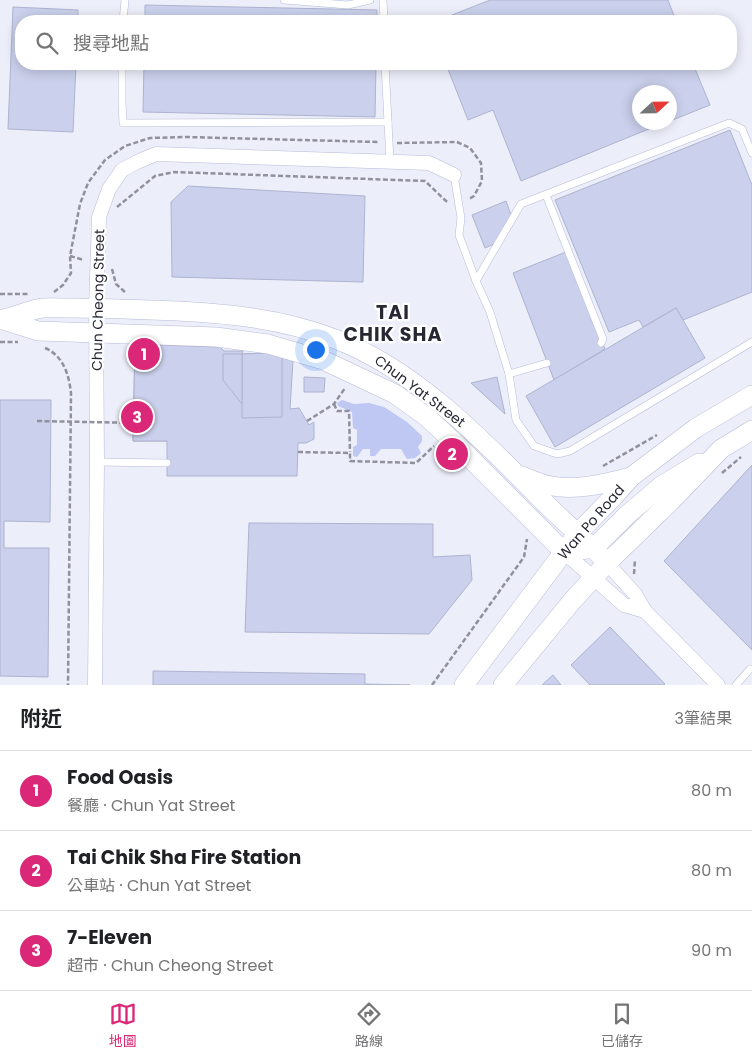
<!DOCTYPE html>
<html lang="zh-TW">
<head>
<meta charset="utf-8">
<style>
	:root { --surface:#fff; --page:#f6f6f6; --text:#202124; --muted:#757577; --line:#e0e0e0; --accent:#db2777 }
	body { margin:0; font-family:Poppins,"Noto Sans TC",sans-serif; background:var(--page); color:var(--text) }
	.compass { position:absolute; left:632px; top:85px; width:45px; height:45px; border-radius:50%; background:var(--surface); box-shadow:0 2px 12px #0003; rotate:68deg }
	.you { position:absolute; left:315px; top:349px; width:18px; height:18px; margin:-12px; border:4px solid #fff; border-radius:50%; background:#1a73e8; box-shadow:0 0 0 8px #1a73e833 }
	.badge { display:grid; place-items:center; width:32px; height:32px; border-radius:50%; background:var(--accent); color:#fff; font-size:16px; font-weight:700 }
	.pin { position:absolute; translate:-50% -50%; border:2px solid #fff; box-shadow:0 1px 5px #0006 }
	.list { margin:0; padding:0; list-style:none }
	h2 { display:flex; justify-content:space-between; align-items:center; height:65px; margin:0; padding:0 20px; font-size:21px }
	h2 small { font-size:16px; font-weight:400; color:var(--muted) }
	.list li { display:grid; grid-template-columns:32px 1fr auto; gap:15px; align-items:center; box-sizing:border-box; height:80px; padding:0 20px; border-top:1px solid var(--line) }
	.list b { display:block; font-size:19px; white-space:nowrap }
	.list p { margin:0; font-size:16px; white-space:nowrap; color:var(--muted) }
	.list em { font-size:16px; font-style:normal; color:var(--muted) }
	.icon { flex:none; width:28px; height:28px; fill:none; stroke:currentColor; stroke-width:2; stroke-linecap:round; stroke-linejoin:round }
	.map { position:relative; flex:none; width:752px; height:685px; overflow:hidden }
	.search { position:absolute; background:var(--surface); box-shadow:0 2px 12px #0003; left:15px; right:15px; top:15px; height:55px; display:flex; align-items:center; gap:12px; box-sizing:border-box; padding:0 18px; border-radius:20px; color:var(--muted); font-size:19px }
	.sheet { height:305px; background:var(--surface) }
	nav { display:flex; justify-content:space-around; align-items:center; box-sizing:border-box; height:70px; border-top:1px solid var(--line); background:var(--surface); font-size:14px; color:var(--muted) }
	nav a { display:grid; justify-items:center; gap:2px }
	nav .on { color:var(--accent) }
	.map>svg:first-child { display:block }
	.green { fill:#bfc7f3 }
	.building { fill:#cbd0ec; stroke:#aeb3cf }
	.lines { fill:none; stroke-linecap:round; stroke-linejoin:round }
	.lane-casing { stroke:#b7bcd8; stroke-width:8 }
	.street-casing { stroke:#b7bcd8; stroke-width:15 }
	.secondary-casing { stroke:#b7bcd8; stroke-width:20 }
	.path { stroke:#90919d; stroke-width:2.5; stroke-dasharray:5 2.5; stroke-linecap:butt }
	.lane { stroke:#fff; stroke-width:7 }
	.street { stroke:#fff; stroke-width:14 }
	.secondary { stroke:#fff; stroke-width:19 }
	.path-bridge { stroke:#90919d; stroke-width:2.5; stroke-dasharray:5 2.5; stroke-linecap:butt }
	.labels { text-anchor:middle; stroke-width:4.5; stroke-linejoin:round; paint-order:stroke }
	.street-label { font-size:14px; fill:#272833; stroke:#fff }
	.district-label { font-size:19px; font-weight:bold; letter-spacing:1px; fill:#272833; stroke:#fff }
</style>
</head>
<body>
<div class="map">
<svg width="752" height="685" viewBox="0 0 752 685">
	<rect width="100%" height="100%" fill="#eceefa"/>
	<!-- green -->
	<polygon class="green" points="342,400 354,404 369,403 384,407 407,422 422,436 422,441 418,447 421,453 415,458 407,459 401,449 381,449 375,456 370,456 370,449 363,449 357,457 353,456 353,447 357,445 357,430 353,428 352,412 338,406 337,403"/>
	<!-- building -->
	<g class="building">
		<polygon points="490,0 668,0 676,21 437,21"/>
		<polygon points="145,5 377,10 377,21 145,21"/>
		<polygon points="13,7 78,10 78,21 21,21 21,64 76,64 73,132 8,129"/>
		<polygon points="144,64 376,64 375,117 143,112"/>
		<polygon points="446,64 693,64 710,105 670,121 670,92 640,92 640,122 666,122 521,181 493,110 468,120"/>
		<polygon points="730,130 752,185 752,292 683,320 676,308 643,327 639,320 609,332 555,200"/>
		<polygon points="188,186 365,196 363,282 172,277 171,202"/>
		<polygon points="506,201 511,215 496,243 485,248 472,215"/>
		<polygon points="566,252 605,349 554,380 513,273"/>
		<polygon points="676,308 705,358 555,447 526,396"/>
		<polygon points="135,344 220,347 224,351 223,436 210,441 133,441"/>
		<polygon points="135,344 220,347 224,351 243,351 242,354 269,353 293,360 290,409 299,408 309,425 314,422 314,439 306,443 298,443 297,476 167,476 167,441 133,441"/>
		<polygon points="269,353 282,357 282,417 242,418 242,354"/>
		<polygon points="223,354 242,354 242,404 223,380"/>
		<polygon points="304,377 325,378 324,392 304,392"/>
		<polygon points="497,377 505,414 471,383"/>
		<polygon points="0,400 51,400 50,522 4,521 4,548 49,548 48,677 0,676"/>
		<polygon points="752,465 752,650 664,561"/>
		<polygon points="249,523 433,524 433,557 470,555 472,580 429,634 245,632"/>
		<polygon points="610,627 665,684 663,685 590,685 571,665"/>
		<polygon points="153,671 365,674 365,684 410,685 153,685"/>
		<polygon points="553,675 561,685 542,685"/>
	</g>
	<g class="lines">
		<!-- lane casing -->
		<g class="lane-casing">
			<g id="lane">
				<polyline points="284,0 348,5 370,0"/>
				<polyline points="383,0 384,21"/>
				<polyline points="123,21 125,0"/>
				<polyline points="122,64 122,102 123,123 388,122"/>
				<polyline points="385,64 390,161"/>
				<polyline points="454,175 461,218 459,235 476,281 490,312 509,374 516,420 534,446 557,454 570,451 752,342"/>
				<polyline points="546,195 603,339 601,343"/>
				<polyline points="476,281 521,204 729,123 742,129 752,153"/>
				<polyline points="509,374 547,363"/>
				<polyline points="97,462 167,463"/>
				<polyline points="736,685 750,669"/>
			</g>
		</g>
		<!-- street casing -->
		<g class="street-casing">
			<g id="street">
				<polyline points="564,552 624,605 645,611"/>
				<polyline points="607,563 635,594 645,611 718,685"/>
				<polyline points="95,685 97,462 96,308 99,217 109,189 122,170 137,162 156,154 429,163 454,175"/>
			</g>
		</g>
		<!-- secondary casing -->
		<g class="secondary-casing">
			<g id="secondary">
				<polyline points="0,319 38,331 216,337 268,344 323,360 395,394 427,417 458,446 564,552"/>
				<path d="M4,319C15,316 26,312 37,309C46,307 57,308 67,308C94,308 122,309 150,310C212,312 276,316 335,339C413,368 482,439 539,497C561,520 586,539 607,563"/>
				<path d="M522,476C532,480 542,485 552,486C578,491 606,483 631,477"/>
				<polyline points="582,550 594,548 627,515 661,486 699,463"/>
				<polyline points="464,685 578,533 615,495 631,477 696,428 752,395"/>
				<polyline points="503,685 573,600 607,563 673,499 721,449 752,430"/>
			</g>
		</g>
		<!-- path -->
		<g class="path">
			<polyline points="397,143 457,142 470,148 481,163 482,181 474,196 469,199"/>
			<polyline points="117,207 155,176 174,172 425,181 446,201 449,202"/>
			<polyline points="70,256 84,260"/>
			<polyline points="112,269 116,284 126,293"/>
			<polyline points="54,292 63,285 71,273 70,256 80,204 88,183 105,160 125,146 150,138 186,137 379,142"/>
			<polyline points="0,294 28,294"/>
			<polyline points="0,342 18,342"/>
			<path d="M45,348C64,356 69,376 71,393L68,685"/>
			<polyline points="334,404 337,411 349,411 350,452"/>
			<polyline points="307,421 334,404 345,388"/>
			<polyline points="298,452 350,453 350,461 416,463 434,446"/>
			<polyline points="603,466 657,435"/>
			<polyline points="722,473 741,457"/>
			<polyline points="634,574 635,559"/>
			<polyline points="432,685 524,557 527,539"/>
		</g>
		<!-- lane -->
		<use href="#lane" class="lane"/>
		<!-- street -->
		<use href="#street" class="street"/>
		<!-- secondary -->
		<use href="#secondary" class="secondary"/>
		<!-- path-bridge -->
		<polyline class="path-bridge" points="37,421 138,423"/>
	</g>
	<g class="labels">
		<!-- street labels -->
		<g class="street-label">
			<text transform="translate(98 300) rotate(-89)" y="5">Chun Cheong Street</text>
			<text transform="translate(420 391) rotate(37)" y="5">Chun Yat Street</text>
			<text transform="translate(591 522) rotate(-49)" y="5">Wan Po Road</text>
		</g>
		<!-- district labels -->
		<g class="district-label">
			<text x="393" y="319">TAI<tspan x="393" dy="22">CHIK SHA</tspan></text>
		</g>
	</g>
</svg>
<svg class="compass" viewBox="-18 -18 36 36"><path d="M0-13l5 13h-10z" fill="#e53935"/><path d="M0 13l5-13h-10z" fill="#757577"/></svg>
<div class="you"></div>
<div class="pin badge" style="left:144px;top:354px">1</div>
<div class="pin badge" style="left:452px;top:454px">2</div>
<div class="pin badge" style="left:137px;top:417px">3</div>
<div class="search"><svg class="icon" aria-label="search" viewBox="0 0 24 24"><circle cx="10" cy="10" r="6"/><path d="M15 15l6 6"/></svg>搜尋地點</div>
</div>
<section class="sheet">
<h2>附近<small>3筆結果</small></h2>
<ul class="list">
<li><span class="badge">1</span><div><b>Food Oasis</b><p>餐廳 · Chun Yat Street</p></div><em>80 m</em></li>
<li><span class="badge">2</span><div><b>Tai Chik Sha Fire Station</b><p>公車站 · Chun Yat Street</p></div><em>80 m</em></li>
<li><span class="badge">3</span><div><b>7-Eleven</b><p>超市 · Chun Cheong Street</p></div><em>90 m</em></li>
</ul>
</section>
<nav>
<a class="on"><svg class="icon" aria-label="map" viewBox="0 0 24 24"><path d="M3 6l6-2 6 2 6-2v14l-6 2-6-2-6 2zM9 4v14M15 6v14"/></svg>地圖</a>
<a><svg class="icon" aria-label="directions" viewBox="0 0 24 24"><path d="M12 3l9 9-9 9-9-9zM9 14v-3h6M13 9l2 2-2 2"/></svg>路線</a>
<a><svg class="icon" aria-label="saved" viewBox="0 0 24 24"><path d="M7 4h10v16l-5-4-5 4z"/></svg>已儲存</a>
</nav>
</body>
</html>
